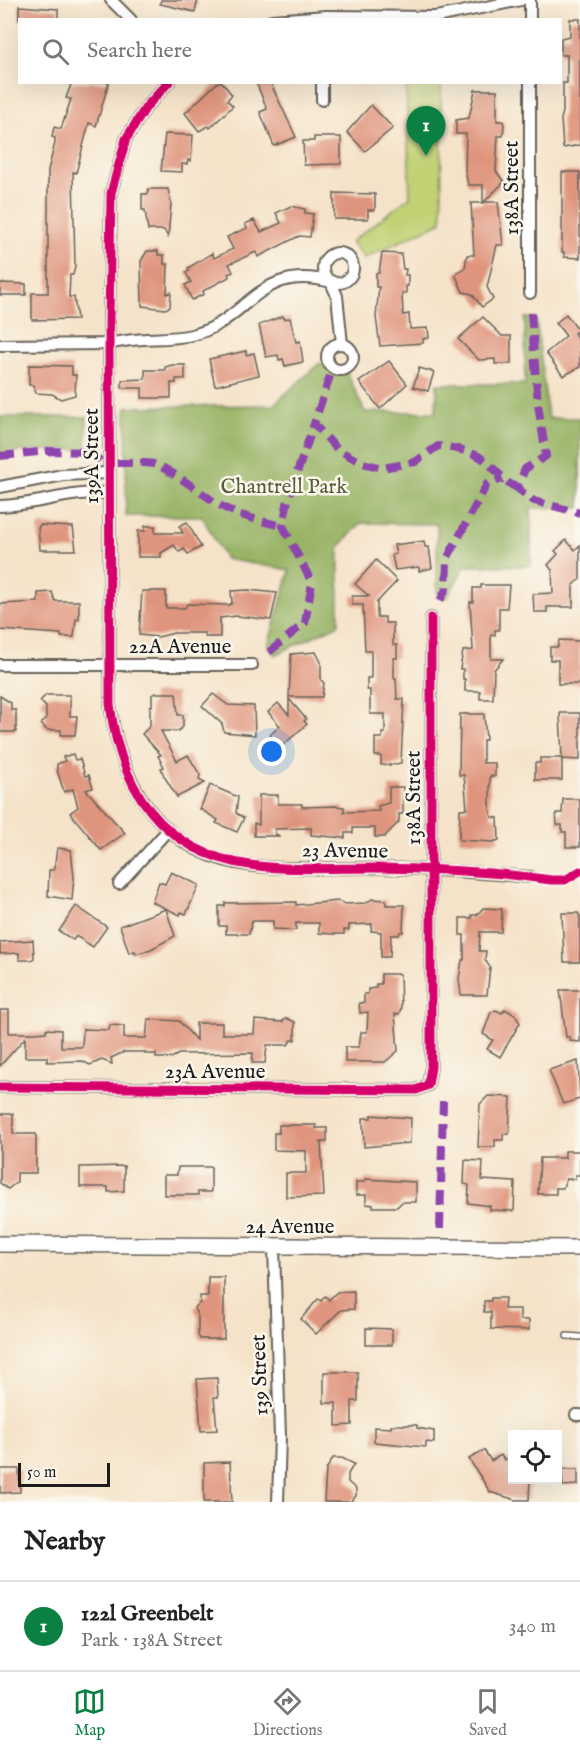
<!DOCTYPE html>
<html lang="en">
<head>
<meta charset="utf-8">
<style>
	:root { --surface:#fff; --page:#f2f2f2; --text:#222; --muted:#767676; --line:#e0e0e0; --accent:#0b8043 }
	body { margin:0; font-family:"IM FELL English",serif; background:var(--page); color:var(--text) }
	.controls { position:absolute; right:18px; bottom:18px; display:grid; overflow:hidden; border-radius:0px; box-shadow:0 6px 24px #0002 }
	.controls button { width:54px; height:54px; display:grid; place-items:center; padding:0; border:0; border-bottom:2px solid var(--line); background:var(--surface); color:var(--text); font:30px sans-serif }
	.scale { position:absolute; left:18px; bottom:15px; width:92px; box-sizing:border-box; padding-left:6px; border:3px solid #1c1c1c; border-top:0; font-size:16px; line-height:21px; white-space:nowrap; color:#1c1c1c; -webkit-text-stroke:4px #fbf7ec; paint-order:stroke }
	.you { position:absolute; left:272px; top:752px; width:21px; height:21px; margin:-15px; border:4px solid #fff; border-radius:50%; background:#1a73e8; box-shadow:0 0 0 9px #1a73e833 }
	.badge { display:grid; place-items:center; width:39px; height:39px; border-radius:50%; background:var(--accent); color:#fff; font-size:20px; font-weight:700 }
	.pin { position:absolute; translate:-50% -50px; filter:drop-shadow(0 2px 3px #0008) }
	.pin::after { content:''; position:absolute; top:32px; width:21px; height:18px; background:inherit; clip-path:polygon(0 0,100% 0,50% 100%) }
	.list { margin:0; padding:0; list-style:none }
	h2 { display:flex; justify-content:space-between; align-items:center; height:78px; margin:0; padding:0 24px; font-size:26px }
	h2 small { font-size:20px; font-weight:400; color:var(--muted) }
	.list li { display:grid; grid-template-columns:39px 1fr auto; gap:18px; align-items:center; box-sizing:border-box; height:90px; padding:0 24px; border-top:2px solid var(--line) }
	.list b { display:block; font-size:22px; white-space:nowrap }
	.list p { margin:0; font-size:20px; white-space:nowrap; color:var(--muted) }
	.list em { font-size:20px; font-style:normal; color:var(--muted) }
	.icon { flex:none; width:33px; height:33px; fill:none; stroke:currentColor; stroke-width:2; stroke-linecap:round; stroke-linejoin:round }
	.map { position:relative; flex:none; width:580px; height:1502px; overflow:hidden }
	.search { position:absolute; background:var(--surface); box-shadow:0 6px 24px #0002; left:18px; right:18px; top:18px; height:66px; display:flex; align-items:center; gap:15px; box-sizing:border-box; padding:0 21px; border-radius:0px; color:var(--muted); font-size:22px }
	.sheet { height:168px; background:var(--surface) }
	nav { display:flex; justify-content:space-around; align-items:center; box-sizing:border-box; height:84px; border-top:2px solid var(--line); background:var(--surface); font-size:16px; color:var(--muted) }
	nav a { display:grid; justify-items:center; gap:3px }
	nav .on { color:var(--accent) }
	.map>svg:first-child { display:block }
	.green { fill:#c1d275; stroke:#6e7748; stroke-width:1.5 }
	.forest { fill:#98b466; stroke:#5a6841; stroke-width:1.5 }
	.building { fill:#df947d }
	.lines { fill:none; stroke-linecap:round; stroke-linejoin:round }
	.lane-casing { stroke:#686259; stroke-width:8 }
	.street-casing { stroke:#686259; stroke-width:14 }
	.secondary-casing { stroke:#686259; stroke-width:18 }
	.lane { stroke:#fff; stroke-width:5 }
	.street { stroke:#fff; stroke-width:10 }
	.secondary { stroke:#fff; stroke-width:15 }
	.quiet { stroke:#8e44ad; stroke-width:8; stroke-dasharray:15 8; stroke-linecap:butt }
	.cycleway-casing { stroke:#fbf7ec; stroke-width:13 }
	.cycleway { stroke:#d6006c; stroke-width:9 }
	.labels { text-anchor:middle; stroke-width:5; stroke-linejoin:round; paint-order:stroke }
	.street-label { font-size:21px; fill:#1c1c1c; stroke:#fbf7ec }
	.park-label { font-size:21px; fill:#565c3b; stroke:#fbf7ec }
</style>
</head>
<body>
<div class="map">
<svg width="580" height="1502" viewBox="0 0 580 1502">
	<rect width="100%" height="100%" fill="#fbf7ec"/>
	<filter id="ink" filterUnits="userSpaceOnUse"><feTurbulence type="fractalNoise" baseFrequency=".0167" numOctaves="2"/><feDisplacementMap in="SourceGraphic" scale="12" xChannelSelector="R" yChannelSelector="G"/><feConvolveMatrix kernelMatrix="1 2 1 2 8 2 1 2 1" color-interpolation-filters="sRGB"/></filter>
	<filter id="wash" filterUnits="userSpaceOnUse"><feTurbulence type="fractalNoise" baseFrequency=".008" numOctaves="4" result="noise"/><feDisplacementMap in="SourceGraphic" scale="24" xChannelSelector="R" yChannelSelector="G"/><feGaussianBlur stdDeviation="1.35" result="paint"/><feColorMatrix in="noise" values="0 0 0 0 0 0 0 0 0 0 0 0 0 0 0 0 0 1.4 0 .05"/><feComposite in="paint" operator="in"/></filter>
	<g filter="url(#wash)">
		<rect width="100%" height="100%" fill="#f5e3c9"/>
		<!-- green -->
		<polygon class="green" points="406,83 441,83 442,222 364,258 351,242 410,197"/>
		<!-- forest -->
		<g class="forest">
			<polygon points="525,318 536,318 548,418 580,418 580,508 531,508 531,566 465,566 447,598 437,593 437,524 361,523 339,547 339,624 275,655 268,645 290,570 225,559 202,516 126,516 126,407 273,405 320,363 332,372 347,373 365,412 436,412 437,384 525,384"/>
			<polygon points="0,417 87,417 86,449 22,451 0,455"/>
		</g>
		<g id="blocks">
			<!-- building -->
			<g class="building">
				<polygon points="161,0 198,0 195,12 160,4"/>
				<polygon points="19,6 58,9 58,20 19,20"/>
				<polygon points="570,19 580,19 580,145 563,148 561,119 563,112 563,83 567,83 567,55 561,55 561,38 570,36"/>
				<polygon points="72,82 109,82 96,126 89,123 76,173 73,172 75,267 73,275 70,275 69,297 74,297 77,319 32,320 32,293 48,293 48,170 55,143 55,138 52,137 54,127 61,129 71,99 66,98"/>
				<polygon points="218,82 222,82 232,95 227,100 233,106 210,128 208,126 199,131 185,113"/>
				<polygon points="256,82 270,82 296,137 274,146 260,112 267,109"/>
				<polygon points="475,90 497,90 497,121 503,121 504,125 503,136 498,136 496,171 504,182 484,202 498,202 503,245 497,245 487,287 493,299 482,307 472,294 463,292 456,276 457,272 465,268 467,255 474,255 471,203 483,203 483,185 468,185 465,170 466,134 456,134 456,120 469,118"/>
				<polygon points="371,105 393,128 365,151 347,132"/>
				<polygon points="165,134 193,135 191,161 188,160 187,164 182,164 182,172 161,171"/>
				<polygon points="314,137 341,137 341,164 304,165 303,141 314,141"/>
				<polygon points="562,172 580,172 580,258 564,257 564,252 562,252"/>
				<polygon points="148,189 168,189 171,204 168,237 164,230 148,230 145,210 142,210 142,194 148,194"/>
				<polygon points="334,193 375,194 375,210 368,210 368,219 334,219"/>
				<polygon points="291,206 305,209 305,213 313,214 310,237 299,236 258,257 256,252 229,264 233,272 228,274 229,277 203,291 204,294 192,300 185,285 191,282 186,273 189,271 188,268 212,253 214,258 233,249 227,237 247,228 245,224 254,220 261,232 281,223 276,213"/>
				<polygon points="147,251 158,251 158,255 164,255 164,264 168,264 167,294 171,292 170,307 165,309 142,306 141,261"/>
				<polygon points="382,253 401,254 403,269 406,269 405,275 408,275 408,286 406,286 406,293 402,293 403,315 409,314 410,329 428,328 429,338 423,339 423,343 380,346 376,317 379,287 376,287 376,273 379,273"/>
				<polygon points="0,283 26,284 26,295 0,295"/>
				<polygon points="566,314 578,330 574,333 580,342 580,367 563,376 546,353 566,336 556,323"/>
				<polygon points="283,316 284,319 290,318 296,342 300,341 303,362 285,366 283,359 279,360 278,355 266,357 259,325"/>
				<polygon points="483,317 502,336 511,336 511,364 495,364 495,359 479,360 458,339"/>
				<polygon points="246,351 246,355 254,353 259,375 215,386 209,359"/>
				<polygon points="389,361 407,384 380,409 359,382"/>
				<polygon points="29,365 72,366 72,375 76,375 75,395 61,399 52,394 36,393 33,385 29,385"/>
				<polygon points="172,365 185,365 185,379 176,379 176,383 171,383 171,398 142,398 142,388 122,388 122,380 145,379 145,370 165,370 165,367"/>
				<polygon points="419,368 434,372 428,391 413,387"/>
				<polygon points="187,522 201,547 188,554 184,549 179,552 174,545 161,553 161,557 138,557 138,531 145,531 145,526 155,526 155,533 183,533 179,526"/>
				<polygon points="40,525 73,527 76,550 40,550 38,528"/>
				<polygon points="566,540 575,550 580,545 580,579 573,586 573,607 547,607 547,612 534,612 533,594 553,593 552,570 548,565 558,554 555,551"/>
				<polygon points="424,541 425,547 429,547 432,568 419,571 419,567 395,570 392,555 396,554 394,545"/>
				<polygon points="376,560 397,581 377,602 377,617 385,617 385,623 393,623 393,645 397,645 397,658 394,658 394,678 396,678 397,699 404,699 401,763 391,765 381,765 381,756 375,756 375,738 382,738 382,733 385,733 385,714 370,714 370,690 367,690 367,678 371,678 371,651 365,651 363,605 352,605 352,596 369,596 355,584"/>
				<polygon points="481,585 509,585 507,608 499,608 499,630 495,630 495,635 491,635 491,659 503,659 494,670 493,699 480,699 480,691 465,691 465,679 463,679 463,669 460,669 463,651 473,650 470,602 473,602 473,588 481,588"/>
				<polygon points="248,590 277,593 271,620 237,616 220,618 220,637 205,637 205,633 174,633 158,637 139,635 142,591 166,591 166,608 185,608 187,604 229,605 232,603 231,591"/>
				<polygon points="52,592 55,601 79,601 79,619 76,619 74,637 61,637 61,634 0,630 0,604 38,602 38,593"/>
				<polygon points="559,640 580,641 580,684 558,684 558,660 550,660 550,647 558,647"/>
				<polygon points="316,652 321,662 321,680 324,683 322,697 289,697 291,654"/>
				<polygon points="155,693 176,693 178,715 183,715 183,727 178,731 161,731 177,761 188,755 200,775 199,780 205,783 177,797 164,776 161,768 164,767 158,756 161,755 142,734 150,726 150,706 152,706 152,695"/>
				<polygon points="213,694 228,705 254,706 255,735 224,732 222,724 202,706"/>
				<polygon points="46,695 70,695 70,716 77,716 75,735 61,735 61,730 47,730 41,724 46,719 46,707 40,701"/>
				<polygon points="0,696 11,703 11,710 16,710 16,732 0,732"/>
				<polygon points="289,699 306,719 304,721 307,724 281,747 270,735 280,726 268,712 278,703 289,715"/>
				<polygon points="560,713 580,713 580,760 562,759"/>
				<polygon points="460,714 484,714 486,740 483,740 483,763 495,763 495,776 490,776 490,809 492,817 498,818 499,840 493,842 459,840 460,809 467,809 464,775 459,775"/>
				<polygon points="73,754 75,760 80,759 85,776 89,775 93,788 86,790 125,833 101,850 70,813 78,807 73,789 64,792 57,770 57,764 65,761 63,757"/>
				<polygon points="540,758 562,758 562,780 535,780 535,763 540,763"/>
				<polygon points="210,785 238,797 236,813 244,818 237,832 216,823 218,820 200,809"/>
				<polygon points="389,787 403,787 403,814 399,814 399,822 384,837 375,837 375,828 353,828 353,833 345,833 345,838 311,835 311,828 275,829 275,834 280,836 254,836 254,823 259,825 259,795 278,795 278,804 302,804 302,807 336,806 344,807 344,812 379,811 378,806 389,803"/>
				<polygon points="563,799 580,799 580,847 566,847 566,832 562,832 562,825 557,825 556,813 562,813"/>
				<polygon points="57,848 71,850 74,877 72,900 48,896 49,870 54,870"/>
				<polygon points="171,872 199,885 186,914 181,912 180,915 152,902 159,882 165,884"/>
				<polygon points="372,899 386,900 386,905 404,905 403,932 400,932 399,935 391,935 390,957 381,957 381,932 371,931 372,924 349,925 349,930 344,930 344,934 334,934 319,933 319,923 296,923 296,930 273,929 273,921 252,921 249,934 226,934 226,926 219,926 219,906 225,906 225,903 296,902 296,905 338,901 345,904 366,903"/>
				<polygon points="76,906 107,927 93,947 76,936 73,940 59,931"/>
				<polygon points="483,908 502,909 501,932 480,932 479,951 486,951 485,960 490,967 487,995 461,995 459,979 462,960 464,960 464,935 460,935 460,918 472,918 472,915 477,915"/>
				<polygon points="166,909 175,936 151,949 136,954 135,951 129,953 120,926"/>
				<polygon points="562,913 578,913 580,917 580,962 564,962"/>
				<polygon points="33,940 34,958 31,960 19,960 19,953 0,954 0,942"/>
				<polygon points="381,974 400,974 401,1008 399,1014 395,1014 398,1051 385,1062 345,1062 345,1047 359,1047 361,1032 367,1032 368,1012 360,1013 359,1003 364,1003 364,994 368,994 368,989 376,988 376,984 381,984"/>
				<polygon points="560,990 580,990 580,1042 570,1041 570,1037 566,1037"/>
				<polygon points="505,1009 515,1015 520,1023 500,1057 487,1049 493,1040 483,1034 491,1012 496,1010 502,1013"/>
				<polygon points="0,1010 9,1010 9,1033 35,1033 46,1032 46,1029 61,1030 61,1047 82,1047 83,1029 109,1030 110,1025 124,1026 124,1038 146,1038 148,1019 179,1021 196,1040 196,1023 222,1023 222,1034 254,1034 255,1020 282,1022 286,1018 295,1022 295,1040 291,1040 288,1045 267,1045 265,1063 252,1063 253,1053 179,1054 171,1058 156,1058 156,1054 145,1054 145,1052 124,1052 111,1058 112,1064 102,1060 90,1065 82,1061 47,1062 47,1057 25,1057 25,1038 0,1066"/>
				<polygon points="578,1061 580,1099 563,1104 549,1070"/>
				<polygon points="488,1096 511,1097 509,1134 503,1134 503,1140 495,1140 495,1147 478,1147 480,1104"/>
				<polygon points="0,1114 13,1114 13,1134 36,1134 36,1173 17,1173 17,1182 8,1189 0,1183"/>
				<polygon points="371,1115 411,1118 410,1143 364,1147 363,1118 371,1118"/>
				<polygon points="279,1125 316,1125 316,1128 327,1128 327,1142 321,1142 324,1196 286,1197 286,1173 306,1173 306,1151 274,1150 274,1133 279,1133"/>
				<polygon points="565,1151 580,1151 580,1175 575,1175 575,1179 566,1179 563,1188 556,1188 556,1194 538,1194 540,1158 565,1158"/>
				<polygon points="465,1160 483,1161 482,1180 515,1182 514,1211 490,1210 490,1206 468,1203 469,1185 464,1184"/>
				<polygon points="124,1166 124,1191 108,1192 108,1187 80,1187 80,1167"/>
				<polygon points="178,1167 211,1167 211,1192 198,1192 198,1195 164,1195 164,1175 177,1175"/>
				<polygon points="365,1179 416,1182 416,1202 402,1202 397,1207 373,1207 373,1205 366,1204 366,1195 356,1195 356,1182 365,1182"/>
				<polygon points="208,1277 224,1277 224,1339 200,1339 198,1335 198,1317 194,1308 200,1303 200,1296 208,1296"/>
				<polygon points="354,1291 354,1309 341,1310 316,1334 301,1319 318,1299 321,1301 325,1296 329,1300 337,1292"/>
				<polygon points="491,1298 505,1298 504,1309 520,1309 520,1320 529,1320 529,1330 491,1329 491,1312 484,1312 484,1301 491,1301"/>
				<polygon points="366,1328 392,1329 392,1345 366,1345"/>
				<polygon points="324,1372 358,1372 358,1401 352,1401 352,1425 336,1426 336,1403 324,1403"/>
				<polygon points="217,1378 218,1397 214,1397 217,1430 201,1431 197,1379"/>
				<polygon points="391,1425 417,1425 417,1428 434,1431 434,1443 426,1442 426,1447 374,1442 374,1427 391,1428"/>
				<polygon points="484,1450 491,1461 501,1455 504,1460 509,1457 513,1464 513,1479 530,1479 529,1500 516,1500 490,1492 469,1459"/>
				<polygon points="333,1458 342,1458 354,1464 348,1474 348,1482 356,1489 356,1496 350,1502 324,1502 326,1470"/>
				<polygon points="230,1462 232,1502 204,1502 204,1463"/>
				<polygon points="0,1469 19,1469 20,1492 0,1493"/>
				<polygon points="562,1469 578,1469 578,1485 563,1486"/>
			</g>
		</g>
	</g>
	<g filter="url(#ink)">
		<use href="#blocks" fill-opacity="0" stroke="#686259" stroke-width="1.5"/>
		<g class="lines">
			<!-- lane casing -->
			<g class="lane-casing">
				<polyline id="lane" points="567,1336 580,1337"/>
			</g>
			<!-- street casing -->
			<g class="street-casing">
				<g id="street">
					<polyline points="111,0 131,20"/>
					<polyline points="530,0 530,20"/>
					<polyline points="272,20 326,16 436,17 521,0"/>
					<path d="M169,82L146,107L126,139L111,193L109,323L110,704C120,787 163,856 254,866C291,870 330,868 367,868C422,868 476,872 531,877"/>
					<polyline points="322,82 322,100"/>
					<polyline points="530,82 530,293"/>
					<circle cx="338" cy="268" r="15"/>
					<circle cx="340" cy="357" r="13"/>
					<path d="M0,345L110,344C137,336 164,341 192,335C248,322 257,262 331,282L337,296L342,344"/>
					<polyline points="0,487 63,475 109,473"/>
					<path d="M0,506C39,505 68,491 109,493"/>
					<polyline points="0,665 252,665"/>
					<polyline points="119,884 168,830"/>
					<polyline points="0,1087 416,1090 428,1085 431,1067 431,618"/>
					<polyline points="274,1247 280,1437 278,1502"/>
					<polyline points="576,1415 580,1415"/>
				</g>
			</g>
			<!-- secondary casing -->
			<g class="secondary-casing">
				<polyline id="secondary" points="0,1244 580,1248"/>
			</g>
			<!-- lane -->
			<use href="#lane" class="lane"/>
			<!-- street -->
			<use href="#street" class="street"/>
			<!-- secondary -->
			<use href="#secondary" class="secondary"/>
			<!-- quiet -->
			<g class="quiet">
				<polyline points="531,313 538,404 546,456 525,469 517,488 534,501 580,513"/>
				<path d="M330,376L314,424L337,449L362,463L383,468L415,462L438,446C451,447 470,451 480,457C494,466 502,481 517,488"/>
				<polyline points="0,456 48,451 91,452 100,461"/>
				<path d="M117,463C129,463 142,462 154,464C166,467 202,493 213,501C233,515 260,521 283,526"/>
				<polyline points="440,601 446,589 447,559 487,484 503,479"/>
				<polyline points="269,652 305,623 312,583 283,526 288,499 314,424"/>
				<polyline points="440,1229 443,1101"/>
			</g>
			<!-- cycleway casing -->
			<g class="cycleway-casing">
				<g id="cycleway">
					<path d="M169,82L146,107L126,139L111,193L109,323L110,704C120,788 161,852 250,865C290,871 333,868 374,868C433,869 492,871 551,880H565L580,871"/>
					<polyline points="0,1087 416,1090 428,1085 431,1067 431,618"/>
				</g>
			</g>
			<!-- cycleway -->
			<use href="#cycleway" class="cycleway"/>
		</g>
	</g>
	<g class="labels">
		<!-- street labels -->
		<g class="street-label">
			<text transform="translate(511 188) rotate(-90)" y="7">138A Street</text>
			<text transform="translate(91 456) rotate(-90)" y="7">139A Street</text>
			<text x="180" y="653">22A Avenue</text>
			<text transform="translate(413 798) rotate(-90)" y="7">138A Street</text>
			<text transform="translate(345 850) rotate(1)" y="7">23 Avenue</text>
			<text x="215" y="1078">23A Avenue</text>
			<text x="290" y="1233">24 Avenue</text>
			<text transform="translate(259 1375) rotate(-92)" y="7">139 Street</text>
		</g>
		<!-- park labels -->
		<g class="park-label">
			<text x="284" y="493">Chantrell Park</text>
		</g>
	</g>
</svg>
<div class="controls">
<button><svg class="icon" aria-label="locate" viewBox="0 0 24 24"><circle cx="12" cy="12" r="6"/><path d="M12 2v4M12 18v4M2 12h4M18 12h4"/></svg></button>
</div>
<div class="scale">50 m</div>
<div class="you"></div>
<div class="pin badge" style="left:426px;top:156px">1</div>
<div class="search"><svg class="icon" aria-label="search" viewBox="0 0 24 24"><circle cx="10" cy="10" r="6"/><path d="M15 15l6 6"/></svg>Search here</div>
</div>
<section class="sheet">
<h2>Nearby<small></small></h2>
<ul class="list">
<li><span class="badge">1</span><div><b>122l Greenbelt</b><p>Park · 138A Street</p></div><em>340 m</em></li>
</ul>
</section>
<nav>
<a class="on"><svg class="icon" aria-label="map" viewBox="0 0 24 24"><path d="M3 6l6-2 6 2 6-2v14l-6 2-6-2-6 2zM9 4v14M15 6v14"/></svg>Map</a>
<a><svg class="icon" aria-label="directions" viewBox="0 0 24 24"><path d="M12 3l9 9-9 9-9-9zM9 14v-3h6M13 9l2 2-2 2"/></svg>Directions</a>
<a><svg class="icon" aria-label="saved" viewBox="0 0 24 24"><path d="M7 4h10v16l-5-4-5 4z"/></svg>Saved</a>
</nav>
</body>
</html>
